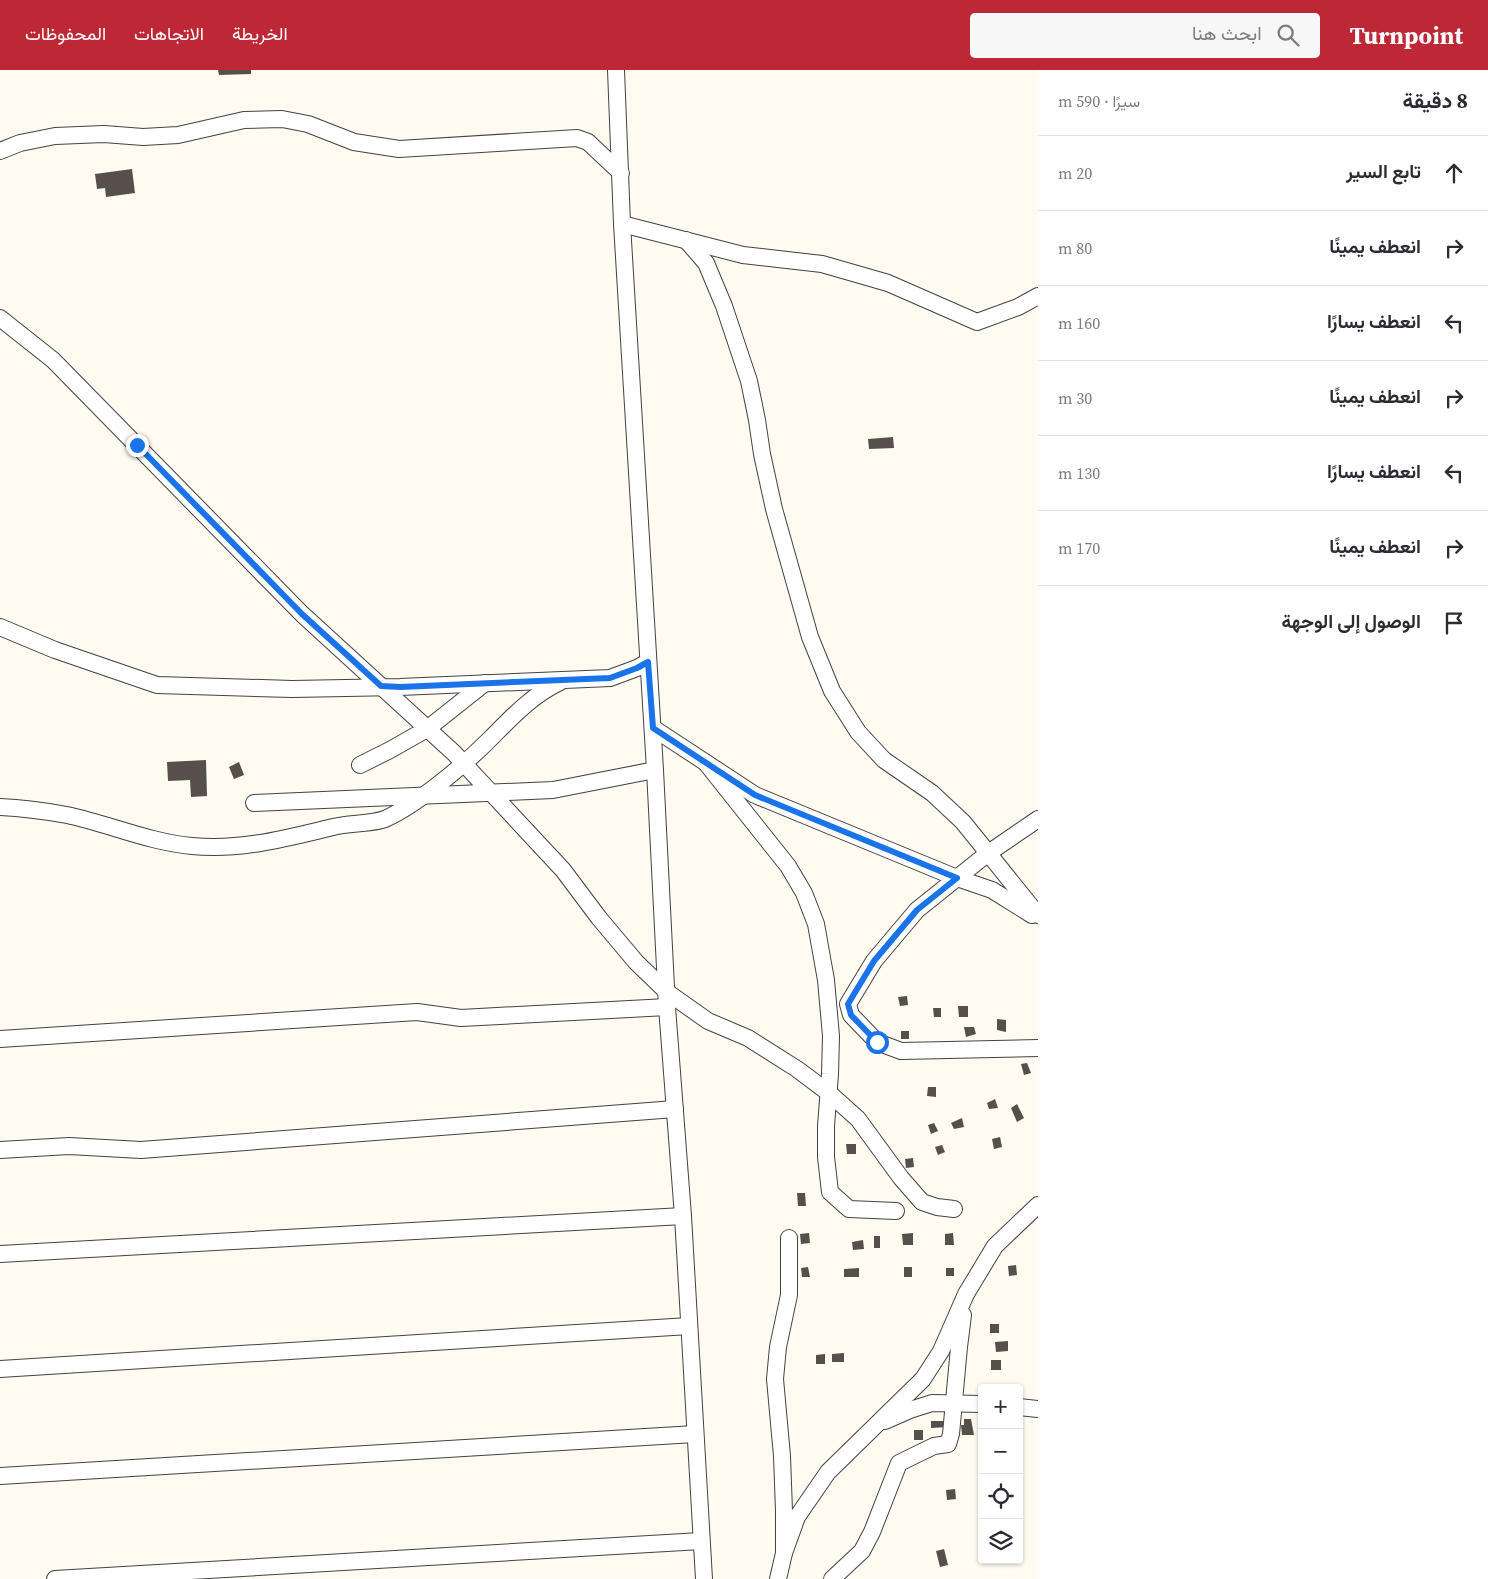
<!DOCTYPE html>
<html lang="ar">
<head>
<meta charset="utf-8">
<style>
	:root { --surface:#fff; --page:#f7f7f7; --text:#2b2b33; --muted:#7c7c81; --line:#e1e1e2; --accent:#be2735 }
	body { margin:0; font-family:"Source Serif 4",Vazirmatn,serif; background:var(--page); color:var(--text); direction:rtl }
	.controls { position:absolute; right:15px; bottom:15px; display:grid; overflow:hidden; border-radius:5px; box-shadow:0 1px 4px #0004 }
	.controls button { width:45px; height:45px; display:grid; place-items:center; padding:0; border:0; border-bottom:1px solid var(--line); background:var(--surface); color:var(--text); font:25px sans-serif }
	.stop { position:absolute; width:15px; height:15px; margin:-11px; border:4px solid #1a73e8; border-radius:50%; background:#fff }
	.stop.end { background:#1a73e8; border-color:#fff; box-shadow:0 1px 5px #0008 }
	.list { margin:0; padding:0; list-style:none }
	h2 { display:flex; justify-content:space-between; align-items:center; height:65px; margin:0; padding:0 20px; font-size:21px }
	h2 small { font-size:16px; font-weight:400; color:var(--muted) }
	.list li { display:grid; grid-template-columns:32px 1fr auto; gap:15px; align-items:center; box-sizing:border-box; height:75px; padding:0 20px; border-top:1px solid var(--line) }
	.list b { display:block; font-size:19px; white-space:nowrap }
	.list em { font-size:16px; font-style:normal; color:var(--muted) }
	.icon { flex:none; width:28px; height:28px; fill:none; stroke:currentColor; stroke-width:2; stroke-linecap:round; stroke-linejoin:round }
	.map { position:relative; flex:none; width:1038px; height:1509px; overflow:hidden; direction:ltr }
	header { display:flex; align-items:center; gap:30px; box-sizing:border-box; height:70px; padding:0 25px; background:var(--accent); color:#fff }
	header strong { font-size:24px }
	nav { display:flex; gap:28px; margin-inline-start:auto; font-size:18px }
	.search { width:350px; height:45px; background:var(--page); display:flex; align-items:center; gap:12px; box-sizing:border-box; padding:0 18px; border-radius:5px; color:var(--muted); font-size:19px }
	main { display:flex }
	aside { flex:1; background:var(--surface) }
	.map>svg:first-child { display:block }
	.building { fill:#574f4b }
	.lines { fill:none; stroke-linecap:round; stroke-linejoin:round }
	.street-casing { stroke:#424242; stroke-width:18 }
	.street { stroke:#fff; stroke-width:16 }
	.route { stroke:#1a73e8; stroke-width:6 }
</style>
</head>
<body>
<header>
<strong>Turnpoint</strong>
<div class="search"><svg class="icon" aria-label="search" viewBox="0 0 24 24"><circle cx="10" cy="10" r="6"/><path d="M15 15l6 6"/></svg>ابحث هنا</div>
<nav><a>الخريطة</a><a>الاتجاهات</a><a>المحفوظات</a></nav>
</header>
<main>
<aside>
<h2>8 دقيقة<small>سيرًا · 590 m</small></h2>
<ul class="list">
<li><svg class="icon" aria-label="ahead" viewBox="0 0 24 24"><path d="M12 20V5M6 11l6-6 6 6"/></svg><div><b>تابع السير</b></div><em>20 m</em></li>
<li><svg class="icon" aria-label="right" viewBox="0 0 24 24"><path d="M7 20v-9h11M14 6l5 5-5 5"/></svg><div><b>انعطف يمينًا</b></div><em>80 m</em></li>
<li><svg class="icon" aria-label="left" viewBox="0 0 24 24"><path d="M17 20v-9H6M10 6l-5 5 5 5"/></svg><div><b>انعطف يسارًا</b></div><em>160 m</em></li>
<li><svg class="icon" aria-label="right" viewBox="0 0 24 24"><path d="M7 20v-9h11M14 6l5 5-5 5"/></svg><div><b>انعطف يمينًا</b></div><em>30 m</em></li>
<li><svg class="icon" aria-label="left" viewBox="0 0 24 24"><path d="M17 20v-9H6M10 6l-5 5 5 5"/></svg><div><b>انعطف يسارًا</b></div><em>130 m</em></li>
<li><svg class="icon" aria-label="right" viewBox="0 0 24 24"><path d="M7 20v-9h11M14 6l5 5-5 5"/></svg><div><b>انعطف يمينًا</b></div><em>170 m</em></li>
<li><svg class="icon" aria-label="arrive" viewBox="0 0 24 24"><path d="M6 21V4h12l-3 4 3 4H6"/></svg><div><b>الوصول إلى الوجهة</b></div></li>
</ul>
</aside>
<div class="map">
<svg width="1038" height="1509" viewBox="0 0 1038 1509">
	<rect width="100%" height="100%" fill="#fffbf0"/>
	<!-- building -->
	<g class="building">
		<polygon points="218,0 251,0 251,4 219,5"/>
		<polygon points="132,99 135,123 106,127 105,118 97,119 95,104"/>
		<polygon points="893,367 894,378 869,379 868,369"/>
		<polygon points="206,690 207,726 191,727 190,710 168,711 167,692"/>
		<polygon points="239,692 244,705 234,709 229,697"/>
		<polygon points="907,926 908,935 900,936 898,927"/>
		<polygon points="958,936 968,936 968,947 959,947"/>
		<polygon points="933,938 941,938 941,947 934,947"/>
		<polygon points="997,949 1006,950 1006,962 997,960"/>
		<polygon points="964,957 974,957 976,964 966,967"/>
		<rect x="901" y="961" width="8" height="8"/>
		<polygon points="1027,993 1031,1003 1024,1005 1021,994"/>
		<polygon points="928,1017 936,1017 936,1027 927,1026"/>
		<polygon points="995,1029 998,1038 989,1039 987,1033"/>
		<polygon points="1017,1034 1024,1048 1017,1052 1011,1038"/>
		<polygon points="962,1048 964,1057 954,1059 951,1053"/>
		<polygon points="934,1053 938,1061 931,1064 928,1055"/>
		<polygon points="1000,1067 1002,1077 994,1079 992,1069"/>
		<polygon points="846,1074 856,1074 856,1084 847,1084"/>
		<polygon points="942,1075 945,1082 938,1085 935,1077"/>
		<polygon points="913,1088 914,1097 906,1098 905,1089"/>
		<polygon points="797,1123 805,1123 806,1136 798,1136"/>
		<polygon points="809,1163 810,1173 801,1174 800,1164"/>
		<polygon points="913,1163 913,1175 903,1175 902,1164"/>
		<polygon points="953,1163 954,1175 945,1175 945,1164"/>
		<rect x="874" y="1166" width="6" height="12"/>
		<polygon points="863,1170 864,1179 853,1180 852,1172"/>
		<polygon points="1016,1195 1017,1205 1009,1206 1008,1196"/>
		<polygon points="808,1197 810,1207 802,1207 801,1198"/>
		<rect x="904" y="1197" width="8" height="10"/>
		<polygon points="859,1198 859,1207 844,1207 844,1199"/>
		<rect x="946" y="1198" width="8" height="8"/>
		<rect x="990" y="1254" width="9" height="9"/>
		<polygon points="1008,1271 1008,1281 996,1282 995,1272"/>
		<polygon points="844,1283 844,1292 832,1292 832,1284"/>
		<polygon points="825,1284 825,1294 816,1294 816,1285"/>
		<rect x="991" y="1290" width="10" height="10"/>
		<polygon points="964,1349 971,1349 974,1365 962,1365 961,1355 964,1355"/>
		<polygon points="931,1351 947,1351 948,1357 931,1358"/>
		<rect x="914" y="1360" width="9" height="10"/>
		<polygon points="955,1419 956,1429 947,1430 946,1420"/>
		<polygon points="944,1479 948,1495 940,1497 936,1481"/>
	</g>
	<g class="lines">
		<!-- street casing -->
		<g class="street-casing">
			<g id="street">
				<polyline points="616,0 622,154 655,700 667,937 683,1146 704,1509"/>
				<polyline points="0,81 20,73 55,66 104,64 143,67 178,65 244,50 282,49 308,54 354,72 399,79 577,68 588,72 621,103"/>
				<polyline points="622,154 743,185 822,194 888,213 977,252 1018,237 1038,226"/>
				<polyline points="686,170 706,193 724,236 749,311 757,350 762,384 774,439 810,567 832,621 858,662 884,690 932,723 963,752 1038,845"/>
				<polyline points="0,248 53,290 302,544 454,683 563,800 599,848 636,892 667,922 708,951 748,968 797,999 829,1023 858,1049 901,1108 922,1132 937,1137 954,1139"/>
				<polyline points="0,557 55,580 157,615 292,619 400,617 610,608 637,598 648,592"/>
				<polyline points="653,658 755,725 957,808 992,820 1032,845"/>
				<polyline points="706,693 788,796 804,823 816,854 826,910 831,966 830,1004 826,1056 826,1087 830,1122 849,1139 896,1141"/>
				<polyline points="360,695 390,680 427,659 485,613"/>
				<polyline points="254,733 553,720 655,700"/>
				<path d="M0,737C22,738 45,741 67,745C109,754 149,772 192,776C240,781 287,768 333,757C348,753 372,754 385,749C418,734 464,695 490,669C512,647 532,625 560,612"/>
				<polyline points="1038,749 987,784 917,840 874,891 848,934 851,945 877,972 901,981 1038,978"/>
				<polyline points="0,969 417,942 461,948 667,937"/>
				<polyline points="0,1080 69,1076 141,1080 675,1039"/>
				<polyline points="0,1184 683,1146"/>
				<polyline points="0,1299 689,1256"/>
				<polyline points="1019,1337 1038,1339"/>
				<polyline points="885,1351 910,1340 932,1333 982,1334"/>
				<polyline points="0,1406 695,1364"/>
				<polyline points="784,1483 797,1447 828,1402 923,1309 941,1281 966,1224 995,1176 1038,1135"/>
				<polyline points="55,1509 701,1471"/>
				<polyline points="778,1509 784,1483 784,1441 782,1386 775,1309 778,1277 789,1225 789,1168"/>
				<polyline points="832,1509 862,1481 872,1462 899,1393 934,1376 948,1374 951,1364 959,1277 963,1245"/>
			</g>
		</g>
		<!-- street -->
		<use href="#street" class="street"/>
	</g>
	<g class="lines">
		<!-- route -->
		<polyline class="route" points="137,375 302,544 381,616 400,617 610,608 637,598 648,592 653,658 755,725 957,808 917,840 874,891 848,934 851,945 877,972"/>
	</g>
</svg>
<div class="controls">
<button>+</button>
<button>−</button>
<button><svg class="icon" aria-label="locate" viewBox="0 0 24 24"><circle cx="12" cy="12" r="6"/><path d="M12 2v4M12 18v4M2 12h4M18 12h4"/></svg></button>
<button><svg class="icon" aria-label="layers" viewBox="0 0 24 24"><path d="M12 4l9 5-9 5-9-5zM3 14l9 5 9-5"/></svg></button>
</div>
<div class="stop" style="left:877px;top:972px"></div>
<div class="stop end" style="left:137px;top:375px"></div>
</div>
</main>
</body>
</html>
